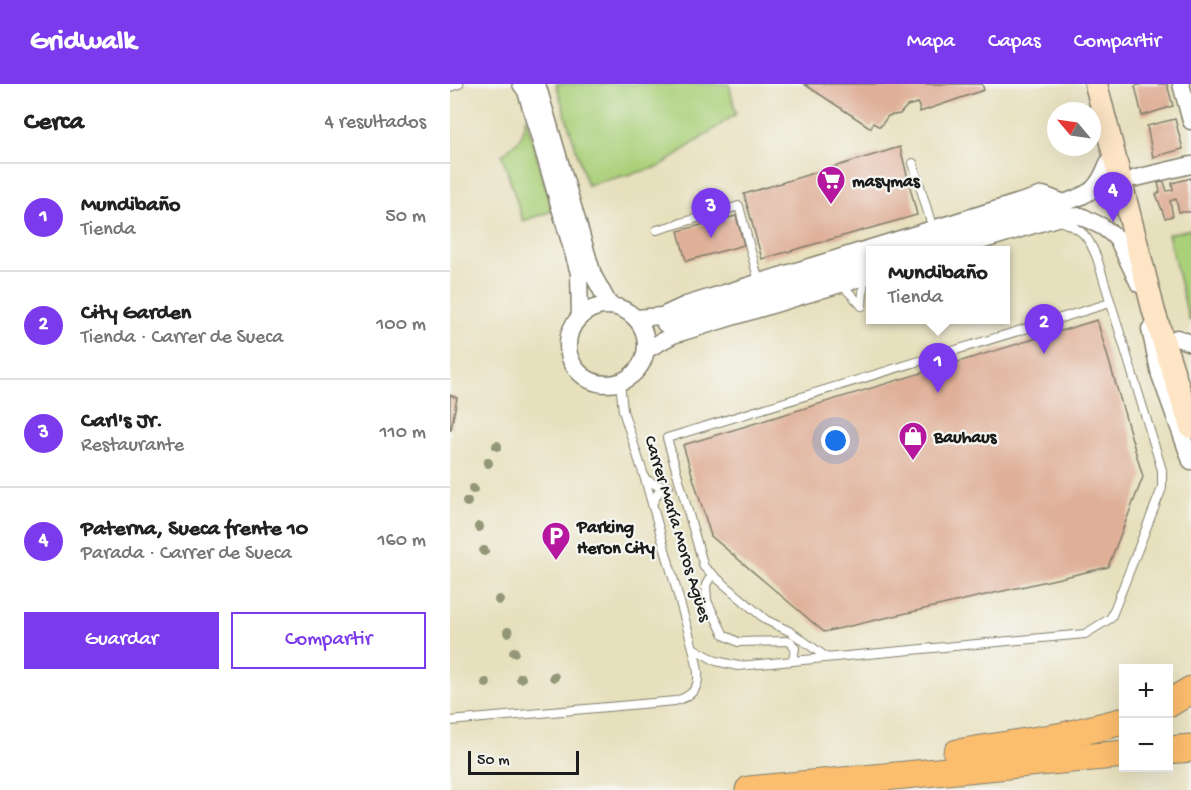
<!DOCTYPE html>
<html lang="es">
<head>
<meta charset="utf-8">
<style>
	:root { --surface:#fff; --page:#f2f2f2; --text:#222; --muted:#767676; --line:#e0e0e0; --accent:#7c3aed }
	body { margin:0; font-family:"Gochi Hand",sans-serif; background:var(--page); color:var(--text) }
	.controls { position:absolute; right:18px; bottom:18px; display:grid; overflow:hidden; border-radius:0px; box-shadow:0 6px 24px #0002 }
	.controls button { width:54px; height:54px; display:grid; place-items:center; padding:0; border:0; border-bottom:2px solid var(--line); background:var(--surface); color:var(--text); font:30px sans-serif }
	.compass { position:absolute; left:597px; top:18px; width:54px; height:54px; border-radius:50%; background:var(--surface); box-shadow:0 6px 24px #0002; rotate:299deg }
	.scale { position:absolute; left:18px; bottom:15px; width:111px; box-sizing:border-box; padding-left:6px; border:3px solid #1c1c1c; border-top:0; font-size:16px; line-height:21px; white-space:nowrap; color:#1c1c1c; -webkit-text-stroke:4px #f6f6f2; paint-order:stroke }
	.you { position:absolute; left:386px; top:357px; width:21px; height:21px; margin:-15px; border:4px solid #fff; border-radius:50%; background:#1a73e8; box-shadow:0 0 0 9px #1a73e833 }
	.badge { display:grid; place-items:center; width:39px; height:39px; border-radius:50%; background:var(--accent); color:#fff; font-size:20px; font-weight:700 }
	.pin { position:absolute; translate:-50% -50px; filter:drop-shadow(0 2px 3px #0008) }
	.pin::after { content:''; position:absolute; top:32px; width:21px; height:18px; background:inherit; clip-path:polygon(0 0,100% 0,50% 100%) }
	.popup { position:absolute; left:416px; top:162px; width:144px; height:78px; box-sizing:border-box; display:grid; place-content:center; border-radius:0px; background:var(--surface); filter:drop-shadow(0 2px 4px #0005); font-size:20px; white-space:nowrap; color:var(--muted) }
	.popup b { font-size:22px; color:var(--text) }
	.popup::after { content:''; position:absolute; left:50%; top:100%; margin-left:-12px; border:12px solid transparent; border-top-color:var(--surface) }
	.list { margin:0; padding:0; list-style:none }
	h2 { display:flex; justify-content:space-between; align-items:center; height:78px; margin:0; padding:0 24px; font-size:26px }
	h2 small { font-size:20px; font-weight:400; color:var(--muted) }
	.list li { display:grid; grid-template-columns:39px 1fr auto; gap:18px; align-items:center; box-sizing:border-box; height:108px; padding:0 24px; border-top:2px solid var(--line) }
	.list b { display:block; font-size:22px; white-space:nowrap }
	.list p { margin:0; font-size:20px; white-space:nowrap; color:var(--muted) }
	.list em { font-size:20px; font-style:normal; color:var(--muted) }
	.actions { display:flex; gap:12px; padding:18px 24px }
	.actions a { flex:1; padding:14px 0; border:2px solid var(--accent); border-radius:0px; text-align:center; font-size:21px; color:var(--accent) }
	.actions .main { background:var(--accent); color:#fff }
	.map { position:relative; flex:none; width:741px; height:706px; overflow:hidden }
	header { display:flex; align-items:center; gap:36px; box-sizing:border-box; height:84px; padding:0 30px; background:var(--accent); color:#fff }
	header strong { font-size:28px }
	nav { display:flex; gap:33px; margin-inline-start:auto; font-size:21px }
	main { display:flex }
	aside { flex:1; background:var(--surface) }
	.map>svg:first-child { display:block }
	.green { fill:#abd07a; stroke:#64764b; stroke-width:1.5 }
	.building { fill:#dfaf97 }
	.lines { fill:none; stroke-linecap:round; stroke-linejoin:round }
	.service-casing { stroke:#827e6c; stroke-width:10 }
	.minor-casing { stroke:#827e6c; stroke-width:19 }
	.secondary-casing { stroke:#827e6c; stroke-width:25 }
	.trunk-casing { stroke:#827e6c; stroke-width:29 }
	.service { stroke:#fff; stroke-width:8 }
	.minor { stroke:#fff; stroke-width:16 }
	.secondary { stroke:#fde5c5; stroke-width:22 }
	.trunk { stroke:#fbbd6e; stroke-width:27 }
	.tree { fill:#939777 }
	.labels { text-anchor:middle; stroke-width:4.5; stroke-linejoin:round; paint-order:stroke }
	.poi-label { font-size:18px; font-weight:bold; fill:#1c1c1c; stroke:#f6f6f2; text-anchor:start }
	.street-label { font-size:18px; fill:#1c1c1c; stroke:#f6f6f2 }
</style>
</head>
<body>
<header>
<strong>Gridwalk</strong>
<nav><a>Mapa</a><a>Capas</a><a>Compartir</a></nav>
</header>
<main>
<aside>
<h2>Cerca<small>4 resultados</small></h2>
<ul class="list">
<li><span class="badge">1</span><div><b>Mundibaño</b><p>Tienda</p></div><em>50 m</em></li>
<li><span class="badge">2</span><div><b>City Garden</b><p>Tienda · Carrer de Sueca</p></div><em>100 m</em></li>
<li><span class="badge">3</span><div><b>Carl's Jr.</b><p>Restaurante</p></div><em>110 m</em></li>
<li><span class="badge">4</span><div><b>Paterna, Sueca frente 10</b><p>Parada · Carrer de Sueca</p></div><em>160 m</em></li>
</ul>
<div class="actions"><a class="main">Guardar</a><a>Compartir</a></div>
</aside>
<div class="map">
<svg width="741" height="706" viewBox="0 0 741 706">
	<rect width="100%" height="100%" fill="#f6f6f2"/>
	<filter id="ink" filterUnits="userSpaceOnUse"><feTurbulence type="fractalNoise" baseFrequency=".0167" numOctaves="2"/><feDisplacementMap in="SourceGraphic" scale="12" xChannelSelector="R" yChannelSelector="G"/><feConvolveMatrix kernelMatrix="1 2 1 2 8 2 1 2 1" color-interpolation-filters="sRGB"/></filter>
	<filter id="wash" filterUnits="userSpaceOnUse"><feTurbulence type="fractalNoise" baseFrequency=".008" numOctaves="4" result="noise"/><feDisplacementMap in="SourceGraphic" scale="24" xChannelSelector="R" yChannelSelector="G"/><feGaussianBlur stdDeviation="1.35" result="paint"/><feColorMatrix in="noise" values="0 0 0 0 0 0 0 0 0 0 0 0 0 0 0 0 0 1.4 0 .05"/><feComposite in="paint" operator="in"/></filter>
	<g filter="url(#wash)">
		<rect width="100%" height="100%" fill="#e7e0bd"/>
		<!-- green -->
		<g class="green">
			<polygon points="106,0 279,0 286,30 209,83 137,101"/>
			<polygon points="76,34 102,127 73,137 52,71 70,55"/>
			<polygon points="741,145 741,237 739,236 718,150"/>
		</g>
		<g id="blocks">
			<!-- building -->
			<g class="building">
				<polygon points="354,0 532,0 534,6 470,28 468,19 457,22 450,30 438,32 430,43 423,39 421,44"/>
				<polygon points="692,0 717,0 723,22 692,32 685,2"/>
				<polygon points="725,35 733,65 703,73 697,42"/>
				<polygon points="450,63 467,131 312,175 294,110"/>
				<polygon points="741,94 741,128 729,128 726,115 720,117 723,132 715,134 706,110 710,108 708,99 714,98 717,107 723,106 722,99"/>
				<polygon points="286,132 294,161 236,177 228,147"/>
				<polygon points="647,236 693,393 658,483 374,548 261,452 233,361"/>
				<polygon points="0,311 7,314 1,346 0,346"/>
			</g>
		</g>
	</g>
	<g filter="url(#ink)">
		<use href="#blocks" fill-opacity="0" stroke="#827e6c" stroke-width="1.5"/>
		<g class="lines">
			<!-- service casing -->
			<g class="service-casing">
				<g id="service">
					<polyline points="0,3 9,0"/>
					<polyline points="463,79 483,145"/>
					<polyline points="207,146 289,122 309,198"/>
					<polyline points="391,200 412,222"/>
					<polyline points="412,222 414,193"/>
					<polyline points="195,395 206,401 219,402 208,409 202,420"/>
					<polyline points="262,490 256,501 257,517 274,551 288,558 340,557 345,564 343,577"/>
					<path d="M243,564L266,577L288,582L635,550L661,534L712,404V386L647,174C638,152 633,145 609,137"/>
					<polyline points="376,573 341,548 316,536 254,483 217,354 660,219"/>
					<path d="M0,637L225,617C256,609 249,588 243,564L195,395L173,327L170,298"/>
				</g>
			</g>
			<!-- minor casing -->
			<g class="minor-casing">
				<g id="minor">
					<polyline points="71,0 76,7 129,189 130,233"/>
					<polyline points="87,0 143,191 160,222"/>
					<polyline points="731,0 741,37"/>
					<polyline points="686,94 741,81"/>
					<path d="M458,166L614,119C641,109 647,107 658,79"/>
					<polyline points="501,166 610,133 631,132 653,143 667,154 689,200"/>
					<circle cx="157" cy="261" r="39"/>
					<polyline points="185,234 212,232 236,221 593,111 614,119"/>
					<polyline points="215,240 420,178"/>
					<polyline points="700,245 710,291 741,377"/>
					<polyline points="727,254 741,259"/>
					<polyline points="196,266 223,251 420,191"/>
				</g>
			</g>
			<!-- secondary casing -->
			<g class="secondary-casing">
				<polyline id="secondary" points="646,0 704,228 741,343"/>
			</g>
			<!-- trunk casing -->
			<g class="trunk-casing">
				<g id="trunk">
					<polyline points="718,620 741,606"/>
					<polyline points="718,666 741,664"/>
					<polyline points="507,669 613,652 674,637"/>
					<polyline points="299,706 674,670"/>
				</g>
			</g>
			<!-- service -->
			<use href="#service" class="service"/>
			<!-- minor -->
			<use href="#minor" class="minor"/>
			<!-- secondary -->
			<use href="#secondary" class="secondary"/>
			<!-- trunk -->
			<use href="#trunk" class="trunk"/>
		</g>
		<!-- trees -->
		<g class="tree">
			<circle cx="47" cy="362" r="5"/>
			<circle cx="38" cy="379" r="5"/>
			<circle cx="23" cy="405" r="5"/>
			<circle cx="17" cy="418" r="5"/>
			<circle cx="29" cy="443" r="5"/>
			<circle cx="34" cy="467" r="5"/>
			<circle cx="49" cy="516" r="5"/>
			<circle cx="58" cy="548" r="5"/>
			<circle cx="64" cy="568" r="5"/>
			<circle cx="104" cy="593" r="5"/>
			<circle cx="71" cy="594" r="5"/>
			<circle cx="36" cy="599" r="5"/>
		</g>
	</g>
	<!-- icons -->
	<defs>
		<g id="supermarket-pin" transform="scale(1.5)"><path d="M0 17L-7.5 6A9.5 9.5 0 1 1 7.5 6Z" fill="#b5179e" stroke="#f6f6f2"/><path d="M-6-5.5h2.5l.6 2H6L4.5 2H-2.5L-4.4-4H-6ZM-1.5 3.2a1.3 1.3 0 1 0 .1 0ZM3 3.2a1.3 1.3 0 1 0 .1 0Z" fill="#fff"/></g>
		<g id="shop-pin" transform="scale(1.5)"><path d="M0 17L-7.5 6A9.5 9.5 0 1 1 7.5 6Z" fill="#b5179e" stroke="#f6f6f2"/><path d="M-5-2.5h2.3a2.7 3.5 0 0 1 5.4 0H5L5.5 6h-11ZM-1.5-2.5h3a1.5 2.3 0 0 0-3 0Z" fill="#fff"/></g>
		<g id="parking-pin" transform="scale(1.5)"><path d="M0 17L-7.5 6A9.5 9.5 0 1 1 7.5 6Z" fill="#b5179e" stroke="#f6f6f2"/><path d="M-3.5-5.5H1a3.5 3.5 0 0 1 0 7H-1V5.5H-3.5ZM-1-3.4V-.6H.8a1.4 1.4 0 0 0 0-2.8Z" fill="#fff"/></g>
	</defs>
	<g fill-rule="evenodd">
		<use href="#supermarket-pin" x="381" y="96"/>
		<use href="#shop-pin" x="463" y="352"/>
		<use href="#parking-pin" x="106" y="452"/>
	</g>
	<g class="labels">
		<!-- poi labels -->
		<g class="poi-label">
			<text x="402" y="102">masymas</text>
			<text x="484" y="358">Bauhaus</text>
			<text x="127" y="448">Parking<tspan x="127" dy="21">Heron City</tspan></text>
		</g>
		<!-- street labels -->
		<g class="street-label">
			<text transform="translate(229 444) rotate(73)" y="6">Carrer María Moros Agües</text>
		</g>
	</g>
</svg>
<div class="controls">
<button>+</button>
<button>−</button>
</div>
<svg class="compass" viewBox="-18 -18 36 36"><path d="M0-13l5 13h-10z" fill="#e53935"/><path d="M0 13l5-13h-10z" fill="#767676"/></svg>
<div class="scale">50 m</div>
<div class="you"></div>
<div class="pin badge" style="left:488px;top:309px">1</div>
<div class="popup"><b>Mundibaño</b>Tienda</div>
<div class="pin badge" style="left:594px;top:270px">2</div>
<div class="pin badge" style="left:261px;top:154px">3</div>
<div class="pin badge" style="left:663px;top:138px">4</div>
</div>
</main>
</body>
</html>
